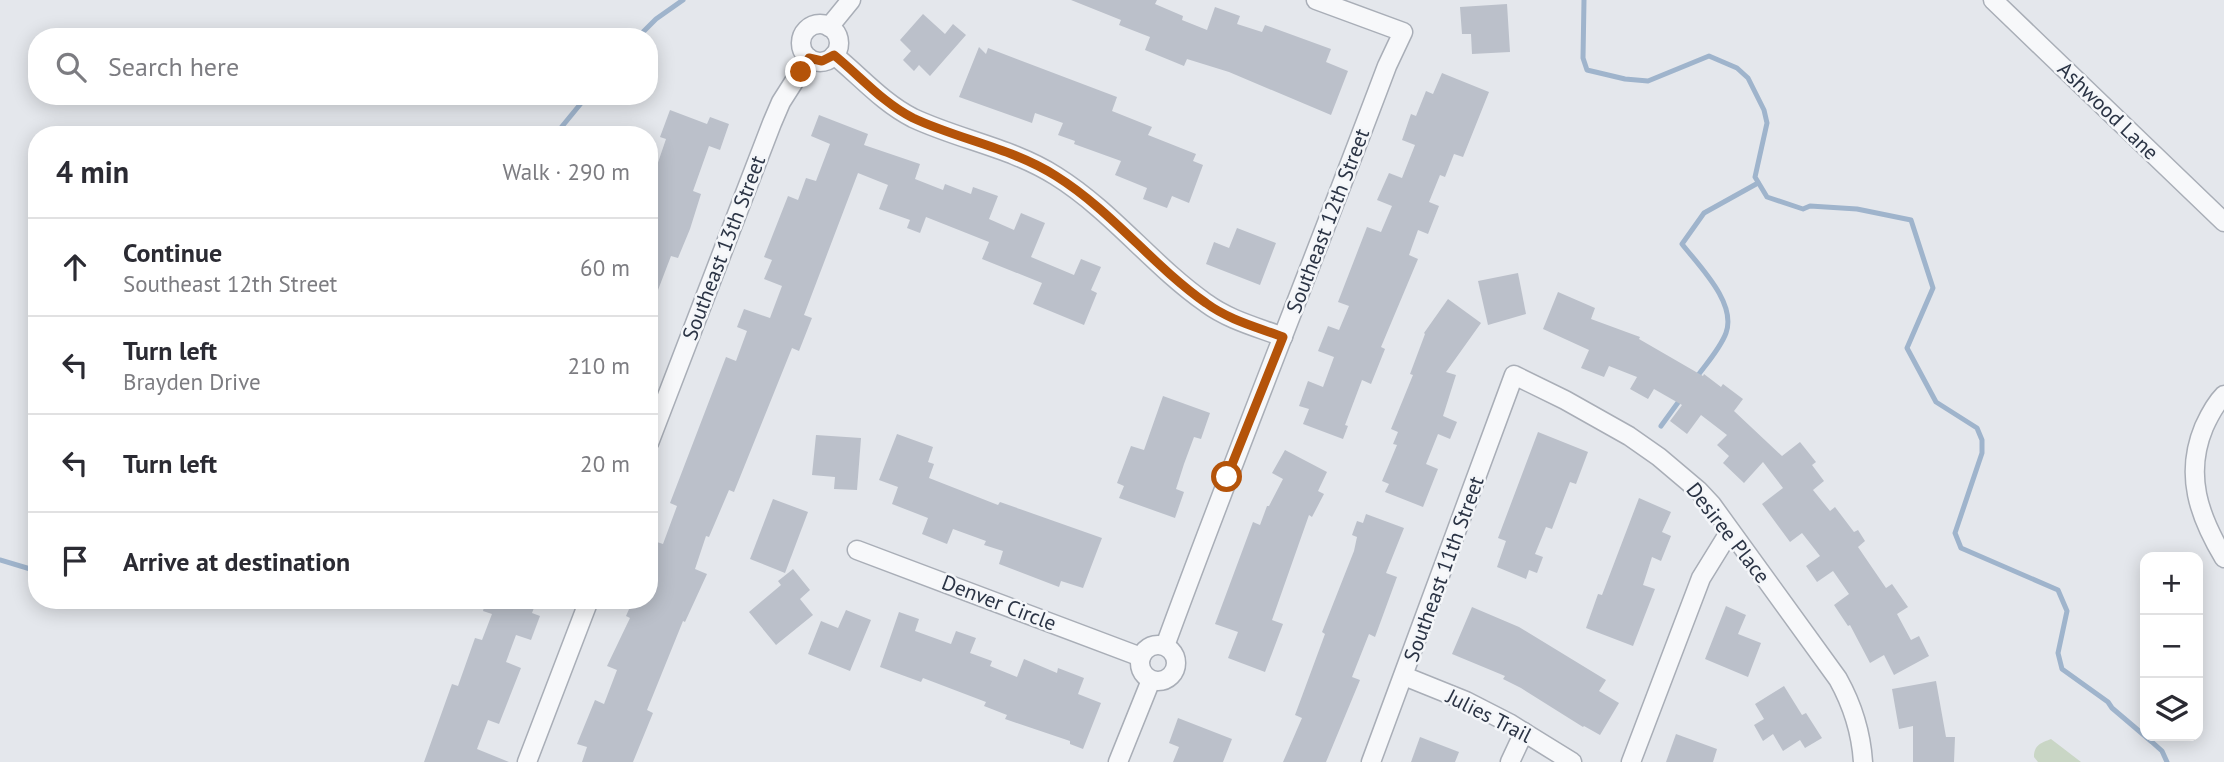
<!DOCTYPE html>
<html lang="en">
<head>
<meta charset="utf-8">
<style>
	:root { --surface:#fff; --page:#f7f7f7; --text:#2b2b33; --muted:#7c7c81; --line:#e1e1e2 }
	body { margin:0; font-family:"PT Sans",sans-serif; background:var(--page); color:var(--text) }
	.controls { position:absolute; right:21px; bottom:21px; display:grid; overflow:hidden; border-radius:14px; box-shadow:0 4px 18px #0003 }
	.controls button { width:63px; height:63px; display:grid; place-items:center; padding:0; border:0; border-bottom:2px solid var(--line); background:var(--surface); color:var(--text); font:35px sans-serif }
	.stop { position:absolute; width:21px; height:21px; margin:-16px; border:5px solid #b45309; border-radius:50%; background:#fff }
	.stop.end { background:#b45309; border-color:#fff; box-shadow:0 2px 7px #0008 }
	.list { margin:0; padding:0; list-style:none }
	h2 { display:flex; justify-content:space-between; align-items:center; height:91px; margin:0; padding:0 28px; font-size:30px }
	h2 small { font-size:23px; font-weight:400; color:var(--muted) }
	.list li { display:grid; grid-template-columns:46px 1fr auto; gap:21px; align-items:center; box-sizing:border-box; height:98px; padding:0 28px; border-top:2px solid var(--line) }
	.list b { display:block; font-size:26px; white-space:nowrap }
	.list p { margin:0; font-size:23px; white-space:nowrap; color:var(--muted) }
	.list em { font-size:23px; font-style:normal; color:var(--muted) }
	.icon { flex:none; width:38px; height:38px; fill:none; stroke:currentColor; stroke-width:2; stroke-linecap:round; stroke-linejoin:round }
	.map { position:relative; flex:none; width:2224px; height:762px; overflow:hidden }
	.search { position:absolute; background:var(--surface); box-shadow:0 4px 18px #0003; left:28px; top:28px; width:630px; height:77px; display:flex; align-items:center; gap:18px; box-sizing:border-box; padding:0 24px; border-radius:28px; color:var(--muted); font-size:26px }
	.panel { position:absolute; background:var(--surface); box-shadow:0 4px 18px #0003; left:28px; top:126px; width:630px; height:483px; border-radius:28px }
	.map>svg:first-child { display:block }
	.green { fill:#c9d6c5 }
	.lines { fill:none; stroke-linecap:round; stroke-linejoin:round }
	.stream { stroke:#9fb4cc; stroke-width:5 }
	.building { fill:#bbc0ca }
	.street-casing { stroke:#a9aeb7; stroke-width:21 }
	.street { stroke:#f7f8fa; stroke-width:18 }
	.route { stroke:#b45309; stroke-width:9 }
	.labels { text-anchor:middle; stroke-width:5; stroke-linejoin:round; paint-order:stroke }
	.street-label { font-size:21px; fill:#2b3445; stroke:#f4f6f9 }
</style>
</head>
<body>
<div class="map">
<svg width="2224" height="762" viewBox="0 0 2224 762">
	<rect width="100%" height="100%" fill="#e4e7ec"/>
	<!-- green -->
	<path class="green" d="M2051,739L2081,762H2038L2034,757C2034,745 2041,743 2051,739Z"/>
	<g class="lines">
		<!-- stream -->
		<g class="stream">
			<polyline points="1584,0 1583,58 1587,70 1625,79 1648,81 1709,56 1737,68 1748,78 1764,110 1767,123 1755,177 1767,197 1803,209 1810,206 1857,209 1911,220 1933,288 1907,348 1936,402 1977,428 1982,440 1982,453 1955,533 1961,548 2058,590 2067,611 2058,653 2062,669 2108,702 2112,708 2152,742 2162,751 2167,762"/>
			<polyline points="638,37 656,19 683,0"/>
			<polyline points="555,135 587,96"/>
			<path d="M1696,378C1706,364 1720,349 1726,333C1737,303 1699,266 1682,244L1704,213L1758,183"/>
			<polyline points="1661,426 1682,397"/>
			<polyline points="0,560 37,571"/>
		</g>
	</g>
	<!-- building -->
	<g class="building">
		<polygon points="1071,0 1157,0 1155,4 1183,16 1182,20 1207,30 1215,7 1240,16 1237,24 1262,32 1265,25 1331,49 1326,62 1348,71 1331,115 1229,72 1187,59 1184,66 1145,50 1150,37 1119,25 1121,20"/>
		<polygon points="1507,4 1510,52 1472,54 1471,34 1462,34 1460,7"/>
		<polygon points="923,14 945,34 953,24 966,35 930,76 919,65 914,71 903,60 911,51 900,40"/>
		<polygon points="979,47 986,54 988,48 1117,97 1112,111 1152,127 1148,135 1196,154 1193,161 1203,165 1189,203 1172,196 1167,208 1143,199 1147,188 1115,175 1121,161 1074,144 1075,141 1058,135 1063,123 1035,113 1032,123 959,97"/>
		<polygon points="1442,73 1489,92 1463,157 1454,154 1445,177 1440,175 1429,202 1439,206 1428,234 1418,230 1409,255 1418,259 1381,347 1385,349 1371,384 1362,380 1345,425 1348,426 1343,439 1303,424 1309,409 1299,406 1308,381 1323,387 1334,357 1318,351 1328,326 1339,330 1349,306 1338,302 1367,227 1381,232 1392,206 1377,200 1389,173 1402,178 1415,145 1402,140 1411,114 1416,116 1426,91 1433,94"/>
		<polygon points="670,110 707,124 710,117 729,124 720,150 709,146 693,191 701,194 690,229 678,258 671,256 650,311 649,189 666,139 660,137"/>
		<polygon points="819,115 868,134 864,145 920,164 915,179 943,190 945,184 971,194 973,187 998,196 989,219 1014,230 1021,213 1045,223 1031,257 1074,275 1081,259 1101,267 1091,290 1097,293 1084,325 1033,304 1042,283 982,259 989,242 926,217 920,233 907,228 910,220 879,209 888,185 858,173 804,315 812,318 799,351 792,348 734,492 729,490 709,537 706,536 695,569 707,574 685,622 683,621 647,710 653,713 633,762 582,762 587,747 577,744 595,700 604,704 617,670 607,666 630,618 626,616 633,600 649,600 658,575 651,572 656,558 649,555 654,541 663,544 677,506 670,503 726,357 736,361 747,331 737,327 744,309 770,318 782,286 764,279 772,260 764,257 788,196 798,200 806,178 816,181 830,144 811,136"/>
		<polygon points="1237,228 1276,243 1260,285 1206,264 1214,242 1229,248"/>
		<polygon points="1518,273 1526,314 1488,325 1478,281"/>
		<polygon points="1558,292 1595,308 1591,319 1640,337 1639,339 1703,376 1704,374 1721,387 1723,384 1743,399 1734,411 1782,456 1800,442 1816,462 1812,465 1824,481 1813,490 1830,511 1835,507 1854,532 1858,530 1865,541 1858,547 1886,588 1892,584 1908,607 1897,614 1911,640 1919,636 1929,656 1894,675 1884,655 1870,663 1850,625 1848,626 1834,605 1849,594 1833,571 1817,582 1806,566 1820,556 1802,533 1790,542 1762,504 1783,488 1763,462 1744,483 1723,463 1729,456 1717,445 1727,435 1701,415 1687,434 1670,421 1682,405 1654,389 1648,399 1630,389 1637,377 1609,366 1604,377 1581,368 1589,350 1543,329"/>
		<polygon points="1448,299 1481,323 1446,372 1456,375 1443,416 1457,422 1450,439 1438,434 1426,464 1438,469 1423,507 1385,492 1389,484 1382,481 1397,445 1393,444 1398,432 1391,429 1413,375 1410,374 1425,334 1424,333"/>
		<polygon points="1163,396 1210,413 1201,439 1194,437 1184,464 1176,489 1184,492 1175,518 1119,498 1124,486 1117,483 1131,446 1144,450"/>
		<polygon points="1538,432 1588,452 1576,484 1570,482 1552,529 1546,527 1535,554 1543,557 1537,573 1529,570 1526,579 1497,567 1506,541 1498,538"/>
		<polygon points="897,434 933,447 928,462 934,464 929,478 998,505 1000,502 1102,538 1083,588 1061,581 1059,587 999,564 1003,551 984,545 986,541 953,529 947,544 922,534 928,518 892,504 898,487 879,480"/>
		<polygon points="816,435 861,438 857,490 834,489 835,477 812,475"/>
		<polygon points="1285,450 1327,472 1318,491 1324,494 1312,517 1309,515 1272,620 1283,624 1265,672 1228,658 1238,632 1215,624 1253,522 1260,525 1267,506 1269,506 1283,479 1272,473"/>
		<polygon points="1639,498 1671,512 1662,532 1671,536 1661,561 1652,557 1643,585 1655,589 1633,646 1586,628 1598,594 1602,595"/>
		<polygon points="773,499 808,512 785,573 750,559"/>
		<polygon points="1366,514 1404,528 1386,573 1397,577 1375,637 1369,634 1352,677 1360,680 1326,762 1283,762 1302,718 1295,715 1325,634 1322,632 1354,551 1357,537 1352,535 1357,521 1363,523"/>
		<polygon points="793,569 810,590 800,599 813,615 776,645 749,612 781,585 778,581"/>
		<polygon points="486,600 537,600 532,613 540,616 531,640 516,635 506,662 521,668 499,724 488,720 477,749 509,762 424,762 452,684 458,686 475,638 482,640 492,614 483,611"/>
		<polygon points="1726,606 1746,615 1738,634 1761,643 1748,677 1705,659"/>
		<polygon points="1472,607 1519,627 1606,680 1599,691 1619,703 1600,735 1584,726 1583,727 1521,688 1503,679 1505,676 1452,654"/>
		<polygon points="846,610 871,620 850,671 808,654 821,621 838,628"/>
		<polygon points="899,612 919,619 915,631 951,644 956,631 976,638 970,653 992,661 990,666 1017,677 1024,659 1057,673 1058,668 1084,678 1078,694 1101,703 1083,749 1070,744 1070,741 1005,719 1007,715 984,706 986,702 923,678 921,682 880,667"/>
		<polygon points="1936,681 1946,737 1955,737 1954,762 1913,762 1913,726 1899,729 1892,689"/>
		<polygon points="1784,686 1802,715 1806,713 1822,738 1805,748 1800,740 1783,751 1773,734 1763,741 1754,725 1764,719 1755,704"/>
		<polygon points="1178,718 1232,739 1223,762 1173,762 1179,747 1169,743"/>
		<polygon points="1676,734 1717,749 1713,762 1666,762"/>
		<polygon points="1420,737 1459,752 1455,762 1411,762"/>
	</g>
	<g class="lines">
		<!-- street casing -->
		<g class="street-casing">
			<g id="street">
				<polyline points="1993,0 2224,222"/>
				<circle cx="820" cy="43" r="19"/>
				<polyline points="829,27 851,0"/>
				<path d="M834,55C860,76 883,103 913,118C960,140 1012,148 1056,176C1112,211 1152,265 1206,303C1229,320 1257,327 1283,337"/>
				<path d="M2224,395C2215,404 2209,416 2204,427C2184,475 2199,516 2224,558"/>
				<polyline points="649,443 772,123 781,102 809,58"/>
				<polyline points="857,550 1141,657"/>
				<circle cx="1158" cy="663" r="18"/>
				<path d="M1165,646C1236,452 1314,260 1387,66L1403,32L1316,0"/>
				<polyline points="1404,676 1466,701 1509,723 1572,762"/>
				<polyline points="527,762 589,600"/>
				<polyline points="1118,762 1151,680"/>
				<path d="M1371,762L1514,375L1565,400L1629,436L1659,457L1698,490L1712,505L1838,679C1853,706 1861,731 1863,762"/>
				<polyline points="1510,762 1524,732"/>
				<polyline points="1631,762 1701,578 1730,531"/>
			</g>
		</g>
		<!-- street -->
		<use href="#street" class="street"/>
	</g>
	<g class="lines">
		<!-- route -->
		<path class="route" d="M801,72L809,58L822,61L834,55C860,76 883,103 913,118C960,140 1012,148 1056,176C1112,211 1152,265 1206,303C1229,320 1257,327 1283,337L1227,477"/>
	</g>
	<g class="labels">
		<!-- street labels -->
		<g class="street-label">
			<text transform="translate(2108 111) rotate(44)" y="7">Ashwood Lane</text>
			<text transform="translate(1328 221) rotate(-69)" y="7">Southeast 12th Street</text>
			<text transform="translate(724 248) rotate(-69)" y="7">Southeast 13th Street</text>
			<text transform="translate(1728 533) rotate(52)" y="7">Desiree Place</text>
			<text transform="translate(1444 569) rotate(-70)" y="7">Southeast 11th Street</text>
			<text transform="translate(999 603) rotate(21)" y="7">Denver Circle</text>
			<text transform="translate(1489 716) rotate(27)" y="7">Julies Trail</text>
		</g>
	</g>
</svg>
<div class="controls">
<button>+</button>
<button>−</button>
<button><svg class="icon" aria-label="layers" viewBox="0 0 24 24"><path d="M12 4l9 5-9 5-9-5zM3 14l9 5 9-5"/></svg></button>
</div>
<div class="stop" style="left:1227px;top:477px"></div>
<div class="stop end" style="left:801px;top:72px"></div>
<div class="search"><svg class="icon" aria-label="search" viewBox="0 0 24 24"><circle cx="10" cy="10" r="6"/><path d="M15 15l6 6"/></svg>Search here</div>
<section class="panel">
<h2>4 min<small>Walk · 290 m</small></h2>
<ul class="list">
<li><svg class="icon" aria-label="ahead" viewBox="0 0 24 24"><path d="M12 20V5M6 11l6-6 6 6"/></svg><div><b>Continue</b><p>Southeast 12th Street</p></div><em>60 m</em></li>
<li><svg class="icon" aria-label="left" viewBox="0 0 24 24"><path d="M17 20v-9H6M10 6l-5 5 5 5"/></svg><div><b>Turn left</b><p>Brayden Drive</p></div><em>210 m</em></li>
<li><svg class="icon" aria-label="left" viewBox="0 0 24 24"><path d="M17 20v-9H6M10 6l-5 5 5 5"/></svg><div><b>Turn left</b></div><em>20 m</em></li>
<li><svg class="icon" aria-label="arrive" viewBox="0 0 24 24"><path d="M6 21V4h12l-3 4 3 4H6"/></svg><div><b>Arrive at destination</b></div></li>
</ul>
</section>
</div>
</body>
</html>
